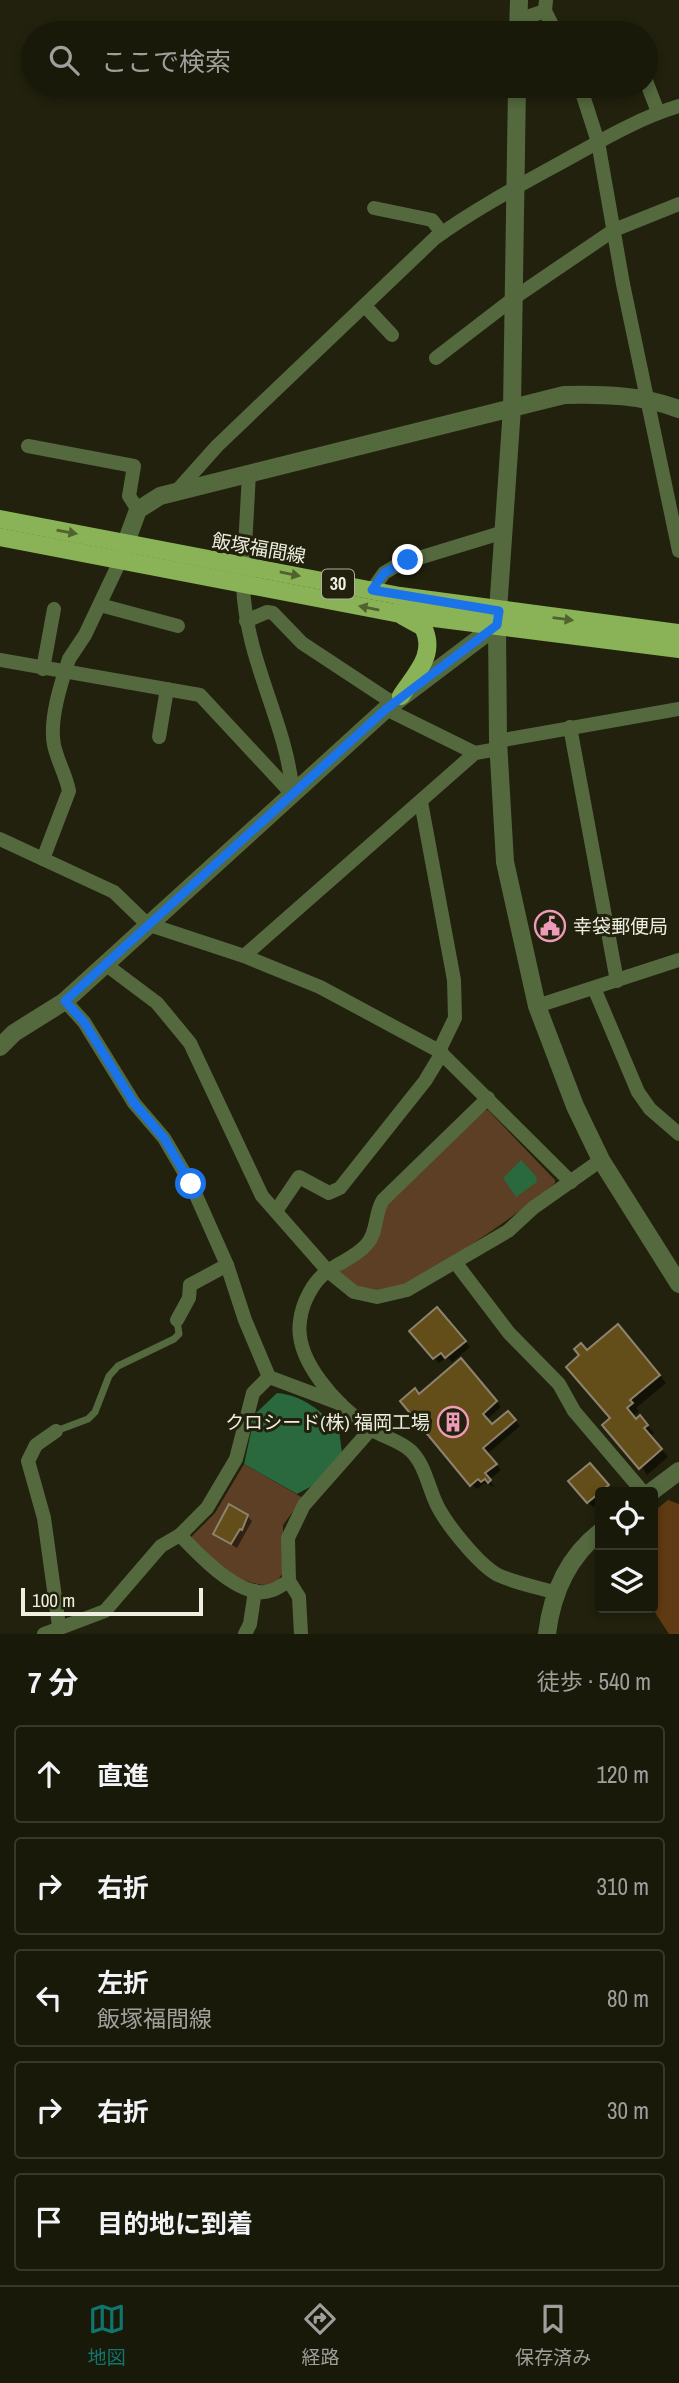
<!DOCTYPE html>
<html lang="ja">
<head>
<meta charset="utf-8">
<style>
	:root { --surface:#19190a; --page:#222213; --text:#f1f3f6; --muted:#9fa09c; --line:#37382b; --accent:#0f766e }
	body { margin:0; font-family:"Archivo Narrow","Noto Sans JP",sans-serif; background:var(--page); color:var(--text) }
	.controls { position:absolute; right:21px; bottom:21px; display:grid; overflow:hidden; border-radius:7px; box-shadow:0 4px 10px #0003 }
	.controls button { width:63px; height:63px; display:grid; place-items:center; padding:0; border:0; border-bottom:2px solid var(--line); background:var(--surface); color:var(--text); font:35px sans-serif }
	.scale { position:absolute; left:21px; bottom:18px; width:182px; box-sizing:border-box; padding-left:7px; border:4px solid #eeeee1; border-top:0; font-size:19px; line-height:24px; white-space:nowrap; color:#eeeee1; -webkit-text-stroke:5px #21210d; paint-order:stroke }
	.stop { position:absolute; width:21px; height:21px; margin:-16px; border:5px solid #1a73e8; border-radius:50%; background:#fff }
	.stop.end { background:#1a73e8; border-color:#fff; box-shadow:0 2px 7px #0008 }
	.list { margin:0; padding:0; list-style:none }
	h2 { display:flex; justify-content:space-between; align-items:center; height:91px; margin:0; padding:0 28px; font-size:30px }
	h2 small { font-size:23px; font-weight:400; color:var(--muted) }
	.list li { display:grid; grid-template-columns:46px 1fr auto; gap:21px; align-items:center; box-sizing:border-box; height:98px; margin:0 14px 14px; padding:0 14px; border:2px solid var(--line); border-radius:7px }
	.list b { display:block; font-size:26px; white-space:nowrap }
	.list p { margin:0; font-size:23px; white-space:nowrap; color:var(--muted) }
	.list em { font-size:23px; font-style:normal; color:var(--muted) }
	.icon { flex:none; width:38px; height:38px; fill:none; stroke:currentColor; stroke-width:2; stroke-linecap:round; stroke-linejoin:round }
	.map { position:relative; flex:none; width:679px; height:1634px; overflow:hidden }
	.search { position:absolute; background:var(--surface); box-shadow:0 4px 10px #0003; left:21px; right:21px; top:21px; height:77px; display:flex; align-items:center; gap:18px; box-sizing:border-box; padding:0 24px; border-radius:38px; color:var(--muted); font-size:26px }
	.sheet { height:651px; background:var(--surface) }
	nav { display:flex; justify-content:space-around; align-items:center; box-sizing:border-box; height:98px; border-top:2px solid var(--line); background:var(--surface); font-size:19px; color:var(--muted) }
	nav a { display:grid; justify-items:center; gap:4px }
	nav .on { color:var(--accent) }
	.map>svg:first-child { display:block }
	.green { fill:#5c3f24 }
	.forest { fill:#603a12 }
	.water { fill:#2a683e }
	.shadow { fill:#0007 }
	.building { fill:#634d18; stroke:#8d826c; stroke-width:2 }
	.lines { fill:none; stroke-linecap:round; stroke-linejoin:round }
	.service { stroke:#54693e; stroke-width:7 }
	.minor { stroke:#54693e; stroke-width:14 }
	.tertiary { stroke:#54693e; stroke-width:18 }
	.primary { stroke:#89b356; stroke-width:18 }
	.oneway { fill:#50632e }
	.route { stroke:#1a73e8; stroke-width:9 }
	.labels { text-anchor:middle; stroke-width:6; stroke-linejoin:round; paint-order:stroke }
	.shield { fill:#21210d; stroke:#b0b0a1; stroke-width:2 }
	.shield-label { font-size:18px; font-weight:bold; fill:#eeeee1 }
	.street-label { font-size:19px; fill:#eeeee1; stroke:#21210d }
	.poi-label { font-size:19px; fill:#eeeee1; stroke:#21210d; text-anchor:start }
</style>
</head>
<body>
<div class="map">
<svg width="679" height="1634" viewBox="0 0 679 1634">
	<rect width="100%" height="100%" fill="#21210d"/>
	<!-- green -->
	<g class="green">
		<path d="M488,1110L555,1180V1183C531,1206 413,1288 384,1291C364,1293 350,1283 335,1272L353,1264L380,1211L480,1111Z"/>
		<path d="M244,1464L303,1498L283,1525V1573L274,1585C242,1588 213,1562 191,1542L192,1536L215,1513Z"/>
	</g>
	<!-- forest -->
	<polygon class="forest" points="668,1500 679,1504 679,1634 669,1634 652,1608 653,1512"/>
	<!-- water -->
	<g class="water">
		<polygon points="521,1160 536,1176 537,1182 516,1197 503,1178"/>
		<path d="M277,1393C302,1395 323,1412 339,1430L342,1453L312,1486L297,1494L244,1464L255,1414Z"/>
	</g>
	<!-- shadow -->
	<g class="shadow">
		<polygon points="442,1315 470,1347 452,1362 447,1357 439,1363 434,1358"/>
		<polygon points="625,1334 666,1383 636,1408 639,1411 633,1416 647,1425 654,1433 650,1436 668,1457 647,1475 612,1419 588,1352"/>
		<polygon points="466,1366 501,1407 486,1420 492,1426 513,1418 520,1426 487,1454 501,1470 489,1480 495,1487 484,1483 477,1489 471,1484 420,1395"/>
		<polygon points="595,1470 612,1491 600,1492 600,1501 593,1507 588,1502"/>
		<polygon points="247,1516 252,1521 237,1548 215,1534"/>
	</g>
	<!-- building -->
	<g class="building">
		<polygon points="437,1307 466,1341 445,1358 441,1353 433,1359 409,1331"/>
		<polygon points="618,1324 660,1375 630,1400 633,1403 627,1408 636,1419 640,1415 648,1425 644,1428 662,1449 639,1469 602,1425 610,1418 566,1367 579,1355 574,1349 581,1343 587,1350"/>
		<polygon points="461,1358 497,1401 483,1414 492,1424 508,1411 516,1420 483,1448 497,1464 485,1473 491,1480 488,1483 485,1479 481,1482 478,1479 470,1486 400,1401 415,1388 419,1394"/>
		<polygon points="590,1463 609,1485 587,1503 568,1481"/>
		<polygon points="229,1504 248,1515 242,1530 240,1529 231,1544 213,1534"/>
	</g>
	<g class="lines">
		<!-- service -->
		<polyline class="service" points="56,1431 88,1419 95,1412 109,1376 118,1366 174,1339 179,1334 177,1320"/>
		<!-- minor -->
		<g class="minor">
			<polyline points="546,0 545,11 556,33"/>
			<polyline points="518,20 545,11"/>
			<polyline points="646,81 658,112"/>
			<polyline points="580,86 598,142 623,284 679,551"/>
			<polyline points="374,208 432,220 442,233"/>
			<polyline points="365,306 392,335"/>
			<polyline points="436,358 514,298 614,230 679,204"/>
			<polyline points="28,446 134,466 129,496 138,510"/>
			<path d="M175,493L217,446L435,238C478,207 526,182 573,156C607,137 642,117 679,106"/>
			<polyline points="244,566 249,473"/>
			<path d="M243,585C246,663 287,722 293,795"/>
			<polyline points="372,590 384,573 399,564 504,532"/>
			<polyline points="100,605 178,626"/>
			<polyline points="246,621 267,612 273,613 302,643 393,703"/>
			<polyline points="0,660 200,695 293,795"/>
			<polyline points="43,669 54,609"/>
			<polyline points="386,709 475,753"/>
			<polyline points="570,727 617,981"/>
			<polyline points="159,737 167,689"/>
			<polyline points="498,741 679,709"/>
			<polyline points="421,802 454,980 455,1018 439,1051"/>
			<polyline points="0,839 114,892 147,924 244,956 320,987 439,1051 571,1182"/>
			<path d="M43,859L69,791C66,775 57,760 54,745C49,720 61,683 69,659L85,635L121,559"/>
			<polyline points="244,956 475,753 498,749"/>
			<polyline points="105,964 157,1003 190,1043 262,1196 328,1271 354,1292 377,1297 407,1290 508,1231 533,1208 601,1160"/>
			<polyline points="594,988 638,1092 650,1109 679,1134"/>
			<polyline points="65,1001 84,1022 134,1103 164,1138 191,1184 227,1265 245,1320 269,1377 341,1404"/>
			<polyline points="537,1006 679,960"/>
			<path d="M488,1098L383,1200C374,1214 378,1232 367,1244C355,1258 341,1261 328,1271C313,1281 302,1303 300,1321C294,1361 338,1406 369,1428C382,1437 399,1440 411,1451C425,1465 428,1486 436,1503C445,1523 479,1565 498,1575C515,1583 536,1587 554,1592"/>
			<polyline points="276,1211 299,1177 329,1193 340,1188 425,1081 442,1053"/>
			<polyline points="455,1262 509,1333 559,1384 574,1411 643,1492"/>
			<polyline points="177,1320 189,1298 190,1285 227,1265"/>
			<polyline points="56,1431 36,1445 28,1461 44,1518 59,1626"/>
			<path d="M180,1535C198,1554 231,1589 259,1592C270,1594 280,1586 289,1581"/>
			<polyline points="44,1634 105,1611 161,1546 180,1535 207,1508 236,1459 253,1393 269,1377"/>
			<polyline points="245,1634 250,1624 255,1591"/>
			<polyline points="301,1634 299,1597 289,1581 288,1538 304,1505 371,1429"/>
		</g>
		<!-- tertiary -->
		<g class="tertiary">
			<polyline points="518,33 519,0"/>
			<polyline points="517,86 512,408 497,625 498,741 505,862 537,1006 575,1106 601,1160 679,1284"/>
			<path d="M121,556L138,510L160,496L564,395C605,394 641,395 679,409"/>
			<polyline points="0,1047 14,1033 65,1001 386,709 497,625"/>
			<polyline points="651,1492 679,1471"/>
			<path d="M547,1634C552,1593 567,1558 600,1532"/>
		</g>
		<!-- primary -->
		<g class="primary">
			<polyline points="0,519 400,596 679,633"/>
			<polyline points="0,537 395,613 679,649"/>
			<path d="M401,696C415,674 437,655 423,627L403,616"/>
		</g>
	</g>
	<!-- one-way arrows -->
	<defs><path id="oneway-solid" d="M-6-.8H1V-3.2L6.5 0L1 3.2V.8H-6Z" transform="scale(1.75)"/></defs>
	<g class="oneway">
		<use href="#oneway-solid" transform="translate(67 532) rotate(10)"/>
		<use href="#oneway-solid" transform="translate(290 574) rotate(11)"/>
		<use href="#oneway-solid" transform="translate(369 608) rotate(-169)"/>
		<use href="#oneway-solid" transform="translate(563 619) rotate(7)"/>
	</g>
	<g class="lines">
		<!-- route -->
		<polyline class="route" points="191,1184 164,1138 134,1103 84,1022 65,1001 386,709 497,625 499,611 372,590 384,573 408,560"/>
	</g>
	<!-- icons -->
	<defs>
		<g id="civic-ring" transform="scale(1.575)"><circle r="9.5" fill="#21210d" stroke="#ef9ab8" stroke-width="1.5"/><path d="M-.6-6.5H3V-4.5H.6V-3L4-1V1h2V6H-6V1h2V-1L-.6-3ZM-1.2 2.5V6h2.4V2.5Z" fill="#ef9ab8"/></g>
		<g id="building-ring" transform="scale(1.575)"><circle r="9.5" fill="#21210d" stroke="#ef9ab8" stroke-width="1.5"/><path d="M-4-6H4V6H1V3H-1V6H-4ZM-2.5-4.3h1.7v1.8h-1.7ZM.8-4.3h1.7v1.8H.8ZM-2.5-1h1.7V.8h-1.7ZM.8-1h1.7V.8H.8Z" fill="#ef9ab8"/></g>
	</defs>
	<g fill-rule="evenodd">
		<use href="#civic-ring" x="550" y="926"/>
		<use href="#building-ring" x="453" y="1422"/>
	</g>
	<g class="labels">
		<!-- shield labels -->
		<rect class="shield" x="322" y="569.5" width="32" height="29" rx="5"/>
		<g class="shield-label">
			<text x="338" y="590">30</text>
		</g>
		<!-- street labels -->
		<g class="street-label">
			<text transform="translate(259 548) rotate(10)" y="7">飯塚福間線</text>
		</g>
		<!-- poi labels -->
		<g class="poi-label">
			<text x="573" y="933">幸袋郵便局</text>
			<text x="430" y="1429" text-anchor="end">クロシード(株) 福岡工場</text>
		</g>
	</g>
</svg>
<div class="controls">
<button><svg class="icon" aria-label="locate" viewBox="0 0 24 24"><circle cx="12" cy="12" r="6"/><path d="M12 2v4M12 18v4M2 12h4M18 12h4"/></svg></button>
<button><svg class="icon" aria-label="layers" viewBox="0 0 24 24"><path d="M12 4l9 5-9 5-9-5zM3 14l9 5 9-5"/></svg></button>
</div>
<div class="scale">100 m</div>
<div class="stop" style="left:191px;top:1184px"></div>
<div class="stop end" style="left:408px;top:560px"></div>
<div class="search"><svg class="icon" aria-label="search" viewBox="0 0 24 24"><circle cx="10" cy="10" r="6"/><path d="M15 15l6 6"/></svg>ここで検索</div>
</div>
<section class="sheet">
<h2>7 分<small>徒歩 · 540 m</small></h2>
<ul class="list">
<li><svg class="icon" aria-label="ahead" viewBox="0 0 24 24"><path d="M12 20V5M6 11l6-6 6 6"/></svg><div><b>直進</b></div><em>120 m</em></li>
<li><svg class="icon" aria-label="right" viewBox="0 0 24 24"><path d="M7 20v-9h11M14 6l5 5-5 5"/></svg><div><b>右折</b></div><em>310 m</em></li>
<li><svg class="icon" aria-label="left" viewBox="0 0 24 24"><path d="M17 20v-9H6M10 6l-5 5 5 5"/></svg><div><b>左折</b><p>飯塚福間線</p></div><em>80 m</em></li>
<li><svg class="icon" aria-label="right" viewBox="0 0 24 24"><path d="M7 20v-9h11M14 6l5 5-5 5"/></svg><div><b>右折</b></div><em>30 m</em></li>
<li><svg class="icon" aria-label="arrive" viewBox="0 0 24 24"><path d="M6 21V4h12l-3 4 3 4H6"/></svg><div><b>目的地に到着</b></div></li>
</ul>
</section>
<nav>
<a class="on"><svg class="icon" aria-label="map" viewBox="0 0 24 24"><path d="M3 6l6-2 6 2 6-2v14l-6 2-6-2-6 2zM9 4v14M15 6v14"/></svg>地図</a>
<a><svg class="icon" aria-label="directions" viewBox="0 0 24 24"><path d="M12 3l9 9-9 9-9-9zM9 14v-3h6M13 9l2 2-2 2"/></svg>経路</a>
<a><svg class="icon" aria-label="saved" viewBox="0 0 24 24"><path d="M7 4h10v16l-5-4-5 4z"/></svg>保存済み</a>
</nav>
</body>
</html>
